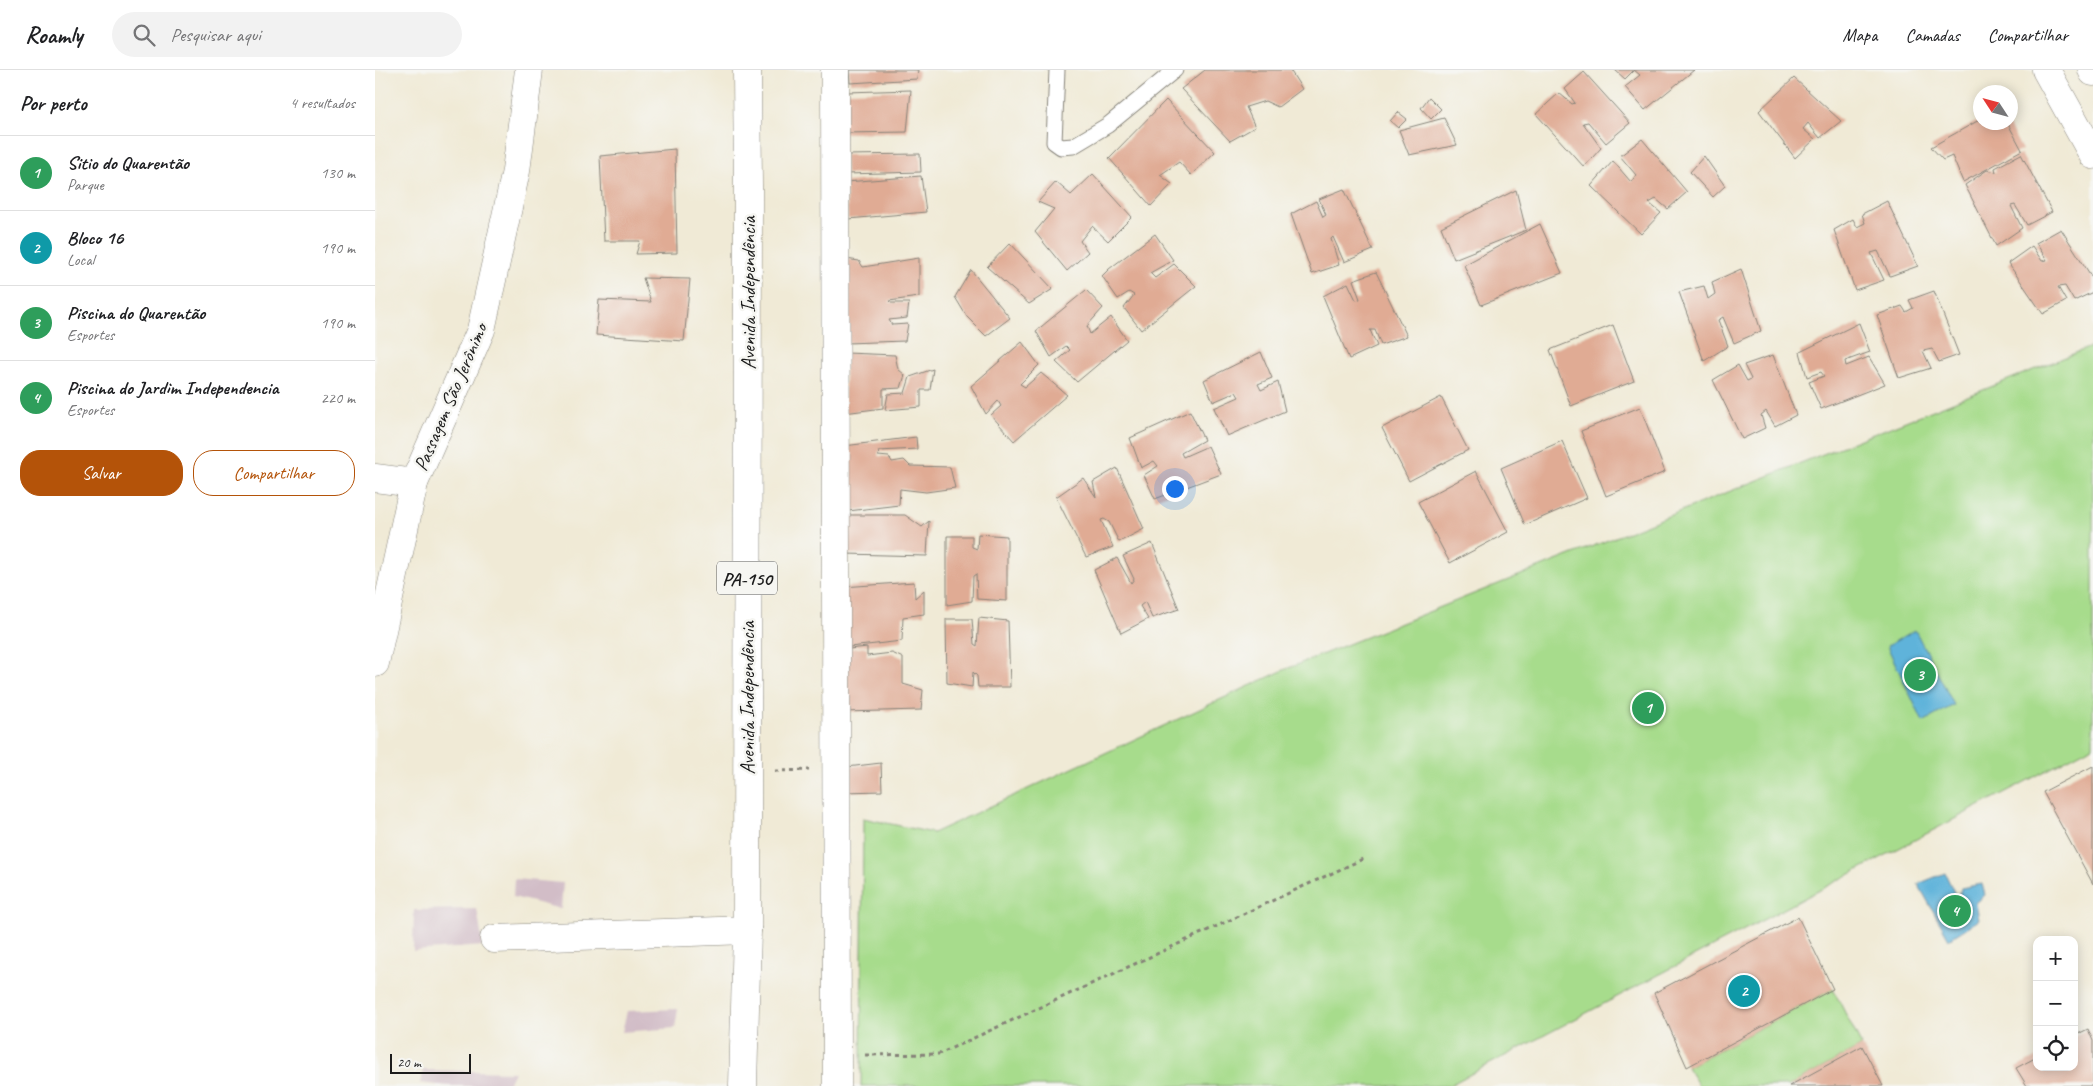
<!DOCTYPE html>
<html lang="pt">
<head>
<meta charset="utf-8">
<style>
	:root { --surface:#fff; --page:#f2f2f2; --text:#202124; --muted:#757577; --line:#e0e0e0; --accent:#b45309 }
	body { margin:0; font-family:Caveat,sans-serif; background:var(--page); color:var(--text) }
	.controls { position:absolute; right:15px; bottom:15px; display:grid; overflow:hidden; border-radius:10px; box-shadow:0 2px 12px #0003 }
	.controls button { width:45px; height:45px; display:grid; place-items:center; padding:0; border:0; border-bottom:1px solid var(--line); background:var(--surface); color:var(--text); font:25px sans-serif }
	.compass { position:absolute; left:1598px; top:15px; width:45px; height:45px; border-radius:50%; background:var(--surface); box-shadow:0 2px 12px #0003; rotate:306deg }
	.scale { position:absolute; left:15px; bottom:12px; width:81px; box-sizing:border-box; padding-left:5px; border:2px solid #1c1c1c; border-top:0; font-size:14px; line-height:18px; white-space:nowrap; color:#1c1c1c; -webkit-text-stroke:4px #f6f6f2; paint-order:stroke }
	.you { position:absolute; left:799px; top:418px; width:18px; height:18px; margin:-12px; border:4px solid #fff; border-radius:50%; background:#1a73e8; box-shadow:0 0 0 8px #1a73e833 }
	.badge { display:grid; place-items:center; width:32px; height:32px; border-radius:50%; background:var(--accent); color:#fff; font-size:16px; font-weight:700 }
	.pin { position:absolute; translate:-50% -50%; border:2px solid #fff; box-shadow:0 1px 5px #0006 }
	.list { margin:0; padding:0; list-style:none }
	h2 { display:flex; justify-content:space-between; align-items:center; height:65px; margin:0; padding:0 20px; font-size:21px }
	h2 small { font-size:16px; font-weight:400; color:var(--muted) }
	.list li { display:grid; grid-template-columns:32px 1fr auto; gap:15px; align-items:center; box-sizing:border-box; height:75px; padding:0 20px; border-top:1px solid var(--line) }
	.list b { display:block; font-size:19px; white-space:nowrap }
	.list p { margin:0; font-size:16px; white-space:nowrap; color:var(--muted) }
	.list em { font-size:16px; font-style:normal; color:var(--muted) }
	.actions { display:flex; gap:10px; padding:15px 20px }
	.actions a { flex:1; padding:11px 0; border:1px solid var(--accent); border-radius:20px; text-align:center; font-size:18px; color:var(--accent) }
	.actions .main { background:var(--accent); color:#fff }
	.icon { flex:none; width:28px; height:28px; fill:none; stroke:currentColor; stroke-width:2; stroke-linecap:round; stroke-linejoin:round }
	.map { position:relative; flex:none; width:1718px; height:1016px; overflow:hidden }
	header { display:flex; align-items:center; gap:30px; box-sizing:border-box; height:70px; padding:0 25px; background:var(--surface); border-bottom:1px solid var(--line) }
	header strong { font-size:24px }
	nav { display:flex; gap:28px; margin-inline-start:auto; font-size:18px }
	.search { width:350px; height:45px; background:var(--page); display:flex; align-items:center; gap:12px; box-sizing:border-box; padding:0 18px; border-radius:28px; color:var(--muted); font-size:19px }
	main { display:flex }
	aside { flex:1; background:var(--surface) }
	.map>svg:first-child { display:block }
	.industrial { fill:#d2bdc7 }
	.green { fill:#a7dc8c; stroke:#627c54 }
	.water { fill:#5eb3da; stroke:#3d687b }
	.building { fill:#e0ab94 }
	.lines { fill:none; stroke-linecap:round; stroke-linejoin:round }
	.lane-casing { stroke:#868379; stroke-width:17 }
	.street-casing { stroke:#868379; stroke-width:29 }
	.secondary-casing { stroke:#868379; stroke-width:29 }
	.primary-casing { stroke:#868379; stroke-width:29 }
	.path { stroke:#868379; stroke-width:3; stroke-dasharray:4 4; stroke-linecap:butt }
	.lane { stroke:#fff; stroke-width:15 }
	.street { stroke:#fff; stroke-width:28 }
	.secondary { stroke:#fff; stroke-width:28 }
	.primary { stroke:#fff; stroke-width:28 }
	.labels { text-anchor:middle; stroke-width:5; stroke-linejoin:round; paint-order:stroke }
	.shield { fill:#f6f6f2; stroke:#5d5d5c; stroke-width:1 }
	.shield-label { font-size:19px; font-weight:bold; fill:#1c1c1c }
	.street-label { font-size:20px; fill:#1c1c1c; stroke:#f6f6f2 }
</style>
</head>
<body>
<header>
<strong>Roamly</strong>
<div class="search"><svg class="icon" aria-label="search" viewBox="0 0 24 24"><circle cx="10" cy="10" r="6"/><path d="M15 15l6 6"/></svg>Pesquisar aqui</div>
<nav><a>Mapa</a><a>Camadas</a><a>Compartilhar</a></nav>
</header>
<main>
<aside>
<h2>Por perto<small>4 resultados</small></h2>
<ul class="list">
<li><span class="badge" style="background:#2e9e5b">1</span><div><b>Sitio do Quarentão</b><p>Parque</p></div><em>130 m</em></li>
<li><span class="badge" style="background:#0f9aa8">2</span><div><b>Bloco 16</b><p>Local</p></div><em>190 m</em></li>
<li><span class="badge" style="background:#2e9e5b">3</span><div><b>Piscina do Quarentão</b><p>Esportes</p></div><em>190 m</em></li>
<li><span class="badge" style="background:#2e9e5b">4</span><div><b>Piscina do Jardim Independencia</b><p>Esportes</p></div><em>220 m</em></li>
</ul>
<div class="actions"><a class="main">Salvar</a><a>Compartilhar</a></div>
</aside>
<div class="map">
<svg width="1718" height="1016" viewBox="0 0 1718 1016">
	<rect width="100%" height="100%" fill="#f6f6f2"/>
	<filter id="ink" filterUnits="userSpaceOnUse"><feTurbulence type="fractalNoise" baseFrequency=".02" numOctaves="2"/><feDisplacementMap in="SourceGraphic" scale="10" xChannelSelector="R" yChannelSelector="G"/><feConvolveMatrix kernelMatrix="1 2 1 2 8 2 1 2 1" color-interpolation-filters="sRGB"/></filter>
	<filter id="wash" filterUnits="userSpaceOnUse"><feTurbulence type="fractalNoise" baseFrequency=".0096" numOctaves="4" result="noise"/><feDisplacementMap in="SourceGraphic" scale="20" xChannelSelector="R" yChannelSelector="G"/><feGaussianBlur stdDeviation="1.12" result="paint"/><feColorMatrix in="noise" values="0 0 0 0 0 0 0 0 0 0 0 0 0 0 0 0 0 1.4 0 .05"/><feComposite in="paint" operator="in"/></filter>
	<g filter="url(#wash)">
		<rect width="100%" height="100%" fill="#f0ead6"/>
		<!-- industrial -->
		<g class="industrial">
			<polygon points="139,809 188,813 186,839 138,827"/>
			<polygon points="102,839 108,876 38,881 39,840"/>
			<polygon points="303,939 300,958 247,962 252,941"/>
			<polygon points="48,1000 139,1002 132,1016 74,1016 45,1013"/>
		</g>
		<!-- green -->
		<g class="green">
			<polygon points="1718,276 1718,676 1073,1016 486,1016 488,748 558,763 911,599"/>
			<polygon points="1458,919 1487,976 1414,1016 1324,1016 1312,997"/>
		</g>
		<!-- water -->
		<g class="water">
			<polygon points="1540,560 1579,635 1548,652 1512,576"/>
			<polygon points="1570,803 1583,831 1586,818 1607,814 1610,825 1601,833 1604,850 1574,869 1543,814"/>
		</g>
		<g id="blocks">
			<!-- building -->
			<g class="building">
				<polygon points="474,0 543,0 542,9 475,13"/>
				<polygon points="830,0 915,0 927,19 903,37 890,31 871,37 880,57 855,71 806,19"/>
				<polygon points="1240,0 1319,0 1270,40 1250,17 1265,5 1259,0 1250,9"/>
				<polygon points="1209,2 1255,53 1231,73 1213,52 1208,53 1226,78 1209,97 1161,44 1184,23 1197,34 1200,33 1190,19"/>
				<polygon points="1419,8 1466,51 1445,68 1433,53 1428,59 1440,69 1420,88 1384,41"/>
				<polygon points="536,20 532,62 469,63 472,22"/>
				<polygon points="1054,27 1066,39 1056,49 1046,38"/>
				<polygon points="791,30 840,82 816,105 804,92 785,105 797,114 776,136 734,88"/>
				<polygon points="1023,42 1032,49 1023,58 1015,51"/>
				<polygon points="1069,48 1082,75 1034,85 1024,60"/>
				<polygon points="1606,49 1606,52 1632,52 1647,80 1588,112 1577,86 1568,90 1556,77"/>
				<polygon points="1267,69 1312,122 1293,139 1281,129 1274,133 1286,143 1266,164 1216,116 1238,91 1256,112 1261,105 1245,86"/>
				<polygon points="300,79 302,183 261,184 265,171 229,171 225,86"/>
				<polygon points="545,84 546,102 471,104 470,85"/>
				<polygon points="1646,84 1677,142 1652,155 1640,135 1636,136 1647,158 1621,176 1590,115 1612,100 1621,102 1620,98"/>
				<polygon points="1329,86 1350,116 1338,127 1315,102"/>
				<polygon points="718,104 757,147 733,171 717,156 705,171 713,182 692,201 660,162 679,139 663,132 681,112 696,125"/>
				<polygon points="546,106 551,142 473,149 471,112"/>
				<polygon points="969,119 998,180 969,192 958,167 956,169 964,195 937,204 916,144 941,131 948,147 951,145 944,129"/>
				<polygon points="1141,120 1151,160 1079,189 1066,157"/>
				<polygon points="1512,131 1543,196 1515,206 1503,181 1496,183 1509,210 1480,220 1459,160 1478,149 1482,157 1490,153 1487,144"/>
				<polygon points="1165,154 1187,203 1106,235 1089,195"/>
				<polygon points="1686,159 1718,209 1718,222 1699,231 1690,216 1683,217 1691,231 1668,244 1633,193 1657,176 1667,191 1672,190 1661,173"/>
				<polygon points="780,164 798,190 775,203 780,208 799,194 821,216 766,260 749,238 759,225 754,222 743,229 727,206 734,199"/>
				<polygon points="635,173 678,219 654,234 612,197"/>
				<polygon points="544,188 544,227 514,231 516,233 534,233 532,248 514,250 517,255 533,254 530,271 471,273 471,189 484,191 488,197"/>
				<polygon points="1366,199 1386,261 1359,273 1348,247 1343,250 1353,276 1329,291 1304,222 1329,216 1333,229 1340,224 1337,212"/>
				<polygon points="596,200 635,248 611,266 592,247 580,227"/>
				<polygon points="1001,202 1032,266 1006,275 1000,260 995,260 1002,276 974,289 948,226 973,213 981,230 985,229 978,210"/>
				<polygon points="268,208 315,209 309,271 221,265 224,230 276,232"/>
				<polygon points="711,220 728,238 712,256 715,264 736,247 752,270 702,312 681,292 695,280 691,276 676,287 661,261"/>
				<polygon points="1559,221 1584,285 1564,292 1557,279 1548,281 1556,298 1524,308 1502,245 1527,236 1531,242 1538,238 1534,230"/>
				<polygon points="1484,253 1495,282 1470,291 1471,296 1494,287 1510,314 1446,339 1434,312 1449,306 1446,302 1432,307 1425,282"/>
				<polygon points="1238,255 1259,311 1196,336 1175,280"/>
				<polygon points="647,272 664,295 645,314 650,317 666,303 692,325 639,371 616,345 626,336 623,331 611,344 596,316"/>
				<polygon points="886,282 897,308 883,314 886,320 903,312 910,341 852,366 839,338 864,327 861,322 838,332 829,310"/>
				<polygon points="471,283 520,285 523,299 530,305 526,318 508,319 508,338 469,343"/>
				<polygon points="1398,285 1421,345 1400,356 1391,341 1386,345 1390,358 1367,369 1338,310 1363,295 1372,311 1376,309 1369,295"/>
				<polygon points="558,299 555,320 546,320 546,337 510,340 513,324 530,323 535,307"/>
				<polygon points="1066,327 1093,380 1034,411 1007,358"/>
				<polygon points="1265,337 1290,402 1231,426 1206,361"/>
				<polygon points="815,341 829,370 806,383 808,387 833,376 846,404 780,429 769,405 783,396 779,391 766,398 755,368"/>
				<polygon points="541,367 542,379 504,381 503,386 514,387 517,392 529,390 535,396 575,397 580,418 551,422 525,419 524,435 473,441 469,376"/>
				<polygon points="1187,371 1212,428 1150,455 1126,398"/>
				<polygon points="742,398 769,459 744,472 734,452 729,449 726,450 738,477 711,487 681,427 708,408 721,427 718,412"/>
				<polygon points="1101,401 1133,462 1075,493 1043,432"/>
				<polygon points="474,445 530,445 547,457 554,451 552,486 470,484"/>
				<polygon points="603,464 632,466 632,531 602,529 601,504 598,506 597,531 572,535 572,466 597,466 597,477 602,479"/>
				<polygon points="777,473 804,539 777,548 770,532 765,536 773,549 746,563 719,500 742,488 756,513 759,509 748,486"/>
				<polygon points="539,512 540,528 549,520 549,544 528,547 527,571 466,578 468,517"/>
				<polygon points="604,548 633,551 635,617 603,617 602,606 598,602 597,617 572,613 571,549 597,549 599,574 602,576"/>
				<polygon points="492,577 492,586 517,583 528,588 528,614 548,620 546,640 467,642 474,579"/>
				<polygon points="506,693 507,721 469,722 472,697"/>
				<polygon points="1718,696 1718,814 1668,722"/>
				<polygon points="1423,847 1458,919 1312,997 1279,923"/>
				<polygon points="1713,959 1718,971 1718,1016 1652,1016 1641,998 1662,987 1662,997 1699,997 1699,966"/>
				<polygon points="1487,976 1508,1016 1414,1016"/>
			</g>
		</g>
	</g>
	<g filter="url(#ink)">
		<use href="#blocks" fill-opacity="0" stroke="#868379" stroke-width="1"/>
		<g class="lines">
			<!-- lane casing -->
			<g class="lane-casing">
				<polyline id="lane" points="682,0 679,72 686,77 698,76 733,55 800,0"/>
			</g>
			<!-- street casing -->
			<g class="street-casing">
				<g id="street">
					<polyline points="0,408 39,413"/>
					<polyline points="0,593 39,413 106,260 141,101 154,0"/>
					<polyline points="119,869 372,860"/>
				</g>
			</g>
			<!-- secondary casing -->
			<g class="secondary-casing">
				<g id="secondary">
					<polyline points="1671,0 1718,85"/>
					<polyline points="1717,0 1718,2"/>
				</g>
			</g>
			<!-- primary casing -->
			<g class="primary-casing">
				<g id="primary">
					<polyline points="460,0 462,1016"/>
					<polyline points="368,1016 372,860 373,117 372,0"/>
				</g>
			</g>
			<!-- path -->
			<g class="path">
				<polyline points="400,701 434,700"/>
				<polyline points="490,985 564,984 990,788"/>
			</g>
			<!-- lane -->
			<use href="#lane" class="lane"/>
			<!-- street -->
			<use href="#street" class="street"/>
			<!-- secondary -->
			<use href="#secondary" class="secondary"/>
			<!-- primary -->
			<use href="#primary" class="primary"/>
		</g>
	</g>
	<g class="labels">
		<!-- shield labels -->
		<rect class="shield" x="342" y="491.5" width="60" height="33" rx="4"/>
		<g class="shield-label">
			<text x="372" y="515">PA-150</text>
		</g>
		<!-- street labels -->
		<g class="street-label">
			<text transform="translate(373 223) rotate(-90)" y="7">Avenida Independência</text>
			<text transform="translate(75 327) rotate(-67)" y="7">Passagem São Jerônimo</text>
			<text transform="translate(372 628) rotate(-90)" y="7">Avenida Independência</text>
		</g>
	</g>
</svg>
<div class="controls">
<button>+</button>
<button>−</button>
<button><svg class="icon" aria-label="locate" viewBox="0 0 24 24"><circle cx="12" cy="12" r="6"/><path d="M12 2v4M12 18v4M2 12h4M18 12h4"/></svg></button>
</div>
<svg class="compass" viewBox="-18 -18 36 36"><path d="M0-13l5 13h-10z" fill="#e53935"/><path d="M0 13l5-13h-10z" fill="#757577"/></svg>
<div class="scale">20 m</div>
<div class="you"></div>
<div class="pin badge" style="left:1273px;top:638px;background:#2e9e5b">1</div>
<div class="pin badge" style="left:1369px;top:921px;background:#0f9aa8">2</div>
<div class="pin badge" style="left:1545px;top:605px;background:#2e9e5b">3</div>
<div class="pin badge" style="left:1580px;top:841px;background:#2e9e5b">4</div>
</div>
</main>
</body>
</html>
